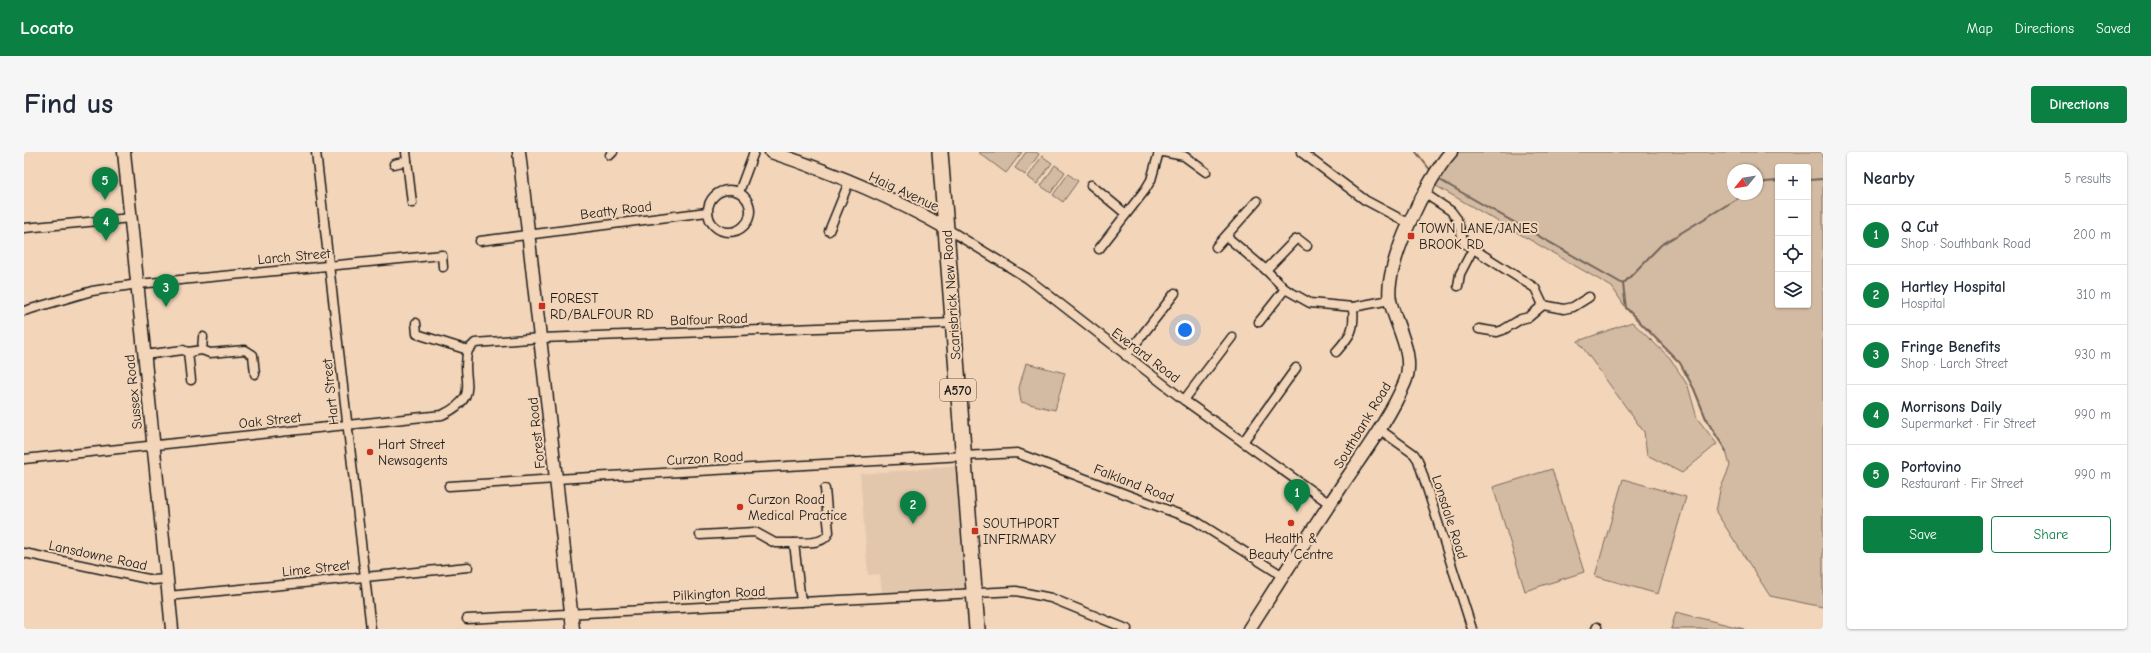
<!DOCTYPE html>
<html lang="en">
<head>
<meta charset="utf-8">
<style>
	:root { --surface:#fff; --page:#f6f6f7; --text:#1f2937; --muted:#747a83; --line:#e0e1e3; --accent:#0b8043 }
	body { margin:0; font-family:"Comic Neue",sans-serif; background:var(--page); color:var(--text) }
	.controls { position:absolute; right:12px; top:12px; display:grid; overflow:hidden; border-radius:4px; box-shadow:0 1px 3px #0004 }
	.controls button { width:36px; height:36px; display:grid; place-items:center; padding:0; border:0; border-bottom:1px solid var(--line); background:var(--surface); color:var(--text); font:20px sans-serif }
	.compass { position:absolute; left:1703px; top:12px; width:36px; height:36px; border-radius:50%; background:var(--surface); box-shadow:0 1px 3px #0004; rotate:240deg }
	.you { position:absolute; left:1161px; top:178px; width:14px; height:14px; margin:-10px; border:3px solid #fff; border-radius:50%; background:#1a73e8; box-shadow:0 0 0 6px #1a73e833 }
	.badge { display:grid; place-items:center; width:26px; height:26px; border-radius:50%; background:var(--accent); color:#fff; font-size:13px; font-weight:700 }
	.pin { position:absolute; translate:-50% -33px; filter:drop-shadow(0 1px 2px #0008) }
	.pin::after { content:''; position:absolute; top:21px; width:14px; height:12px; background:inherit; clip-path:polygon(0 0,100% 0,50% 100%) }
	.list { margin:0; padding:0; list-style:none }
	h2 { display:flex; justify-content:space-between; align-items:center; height:52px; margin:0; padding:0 16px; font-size:17px }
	h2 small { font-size:13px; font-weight:400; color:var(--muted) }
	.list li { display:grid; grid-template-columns:26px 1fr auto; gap:12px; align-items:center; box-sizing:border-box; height:60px; padding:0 16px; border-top:1px solid var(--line) }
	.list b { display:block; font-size:15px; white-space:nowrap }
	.list p { margin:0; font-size:13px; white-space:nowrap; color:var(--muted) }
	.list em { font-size:13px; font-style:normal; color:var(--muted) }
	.actions { display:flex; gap:8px; padding:12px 16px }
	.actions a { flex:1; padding:9px 0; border:1px solid var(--accent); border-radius:4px; text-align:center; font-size:14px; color:var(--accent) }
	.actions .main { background:var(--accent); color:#fff }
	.icon { flex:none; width:22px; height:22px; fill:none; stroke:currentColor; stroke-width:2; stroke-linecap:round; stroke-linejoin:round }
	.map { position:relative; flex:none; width:1799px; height:477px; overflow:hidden; border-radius:4px }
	header { display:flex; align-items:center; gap:24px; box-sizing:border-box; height:56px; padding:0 20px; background:var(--accent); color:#fff }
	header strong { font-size:19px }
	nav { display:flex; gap:22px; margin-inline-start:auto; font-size:14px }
	.intro { display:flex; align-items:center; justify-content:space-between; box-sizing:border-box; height:96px; padding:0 24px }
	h1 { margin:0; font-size:28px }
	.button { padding:10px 18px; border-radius:4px; background:var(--accent); color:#fff; font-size:14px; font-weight:700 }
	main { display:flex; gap:24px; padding:0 24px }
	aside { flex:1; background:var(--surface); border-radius:4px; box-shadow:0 1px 3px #0004 }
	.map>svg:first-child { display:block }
	.built { fill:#e3c7ad }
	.green { fill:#d3baa2; stroke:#786b5f; fill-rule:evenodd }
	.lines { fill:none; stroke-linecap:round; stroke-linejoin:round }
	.stream { stroke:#6f6359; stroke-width:2 }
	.street-casing { stroke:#1c1c1c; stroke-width:11 }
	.secondary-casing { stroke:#1c1c1c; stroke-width:15 }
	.highway-casing { stroke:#1c1c1c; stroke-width:18 }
	.street { stroke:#f3d5b9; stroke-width:8 }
	.secondary { stroke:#f3d5b9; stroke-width:12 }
	.highway { stroke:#f3d5b9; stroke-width:15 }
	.poi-dot { fill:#c8321e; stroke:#f3d5b9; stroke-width:1.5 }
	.labels { text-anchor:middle; stroke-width:4; stroke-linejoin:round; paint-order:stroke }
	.shield { fill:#f3d5b9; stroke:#5c544b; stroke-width:1 }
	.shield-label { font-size:13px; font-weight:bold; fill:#1c1c1c }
	.street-label { font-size:14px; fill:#1c1c1c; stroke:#f3d5b9 }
	.poi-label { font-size:14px; fill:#1c1c1c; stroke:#f3d5b9; text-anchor:start }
</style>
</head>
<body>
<header>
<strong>Locato</strong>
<nav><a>Map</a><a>Directions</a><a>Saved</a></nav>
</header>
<div class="intro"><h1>Find us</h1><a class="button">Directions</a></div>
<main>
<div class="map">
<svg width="1799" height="477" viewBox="0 0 1799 477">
	<rect width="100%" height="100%" fill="#f3d5b9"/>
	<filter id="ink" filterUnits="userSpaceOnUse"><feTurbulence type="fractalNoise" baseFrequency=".025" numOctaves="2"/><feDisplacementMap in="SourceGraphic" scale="8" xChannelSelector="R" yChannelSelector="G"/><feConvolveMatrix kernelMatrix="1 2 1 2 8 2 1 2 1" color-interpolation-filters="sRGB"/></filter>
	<g filter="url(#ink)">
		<!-- built -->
		<polygon class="built" points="932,314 942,435 858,441 856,422 844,423 836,322"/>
		<!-- green -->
		<g class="green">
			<polygon points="954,0 998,0 982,21"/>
			<polygon points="1002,0 1012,0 1015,2 1001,23 991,16"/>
			<path d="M1428,0H1799V455L1746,444L1692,360L1696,338L1706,314L1702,299L1683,269L1670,237L1656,211L1602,156L1588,135L1407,31ZM1754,15H1784V153H1754ZM1709,18H1733V42H1709Z"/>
			<polygon points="1018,4 1028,11 1013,32 1004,25"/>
			<polygon points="1031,13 1041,20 1027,41 1017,34"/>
			<polygon points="1044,22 1054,29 1039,50 1029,43"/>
			<polygon points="1608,170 1646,206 1664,234 1673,266 1693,292 1658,321 1623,303 1620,280 1554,189"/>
			<polygon points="1002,211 1041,221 1031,258 997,250 995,236"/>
			<polygon points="1528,317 1560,420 1501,439 1469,335"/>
			<polygon points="1599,327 1662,345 1634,442 1571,424"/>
			<polygon points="1652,460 1720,477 1647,477"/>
		</g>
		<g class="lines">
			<!-- stream -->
			<g class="stream">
				<polyline points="1392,0 1407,19"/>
				<polyline points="1414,27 1599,132"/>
				<polyline points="1784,28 1799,27"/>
				<polyline points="1733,34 1741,30 1754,29"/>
				<polyline points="1599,132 1602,156 1656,211 1670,237 1683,269 1702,299"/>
				<polyline points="1599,132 1637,93 1721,42"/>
			</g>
			<!-- street casing -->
			<g class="street-casing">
				<g id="street">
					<polyline points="292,0 347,477"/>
					<polyline points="382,0 388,51"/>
					<polyline points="1139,0 1160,4 1182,20"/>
					<polyline points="1277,0 1341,48 1386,72"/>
					<polyline points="586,3 589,0"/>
					<polyline points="370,12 383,9"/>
					<polyline points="1067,33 1102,62"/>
					<circle cx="705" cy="59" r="21"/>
					<polyline points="715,40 730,0"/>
					<polyline points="1400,41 1427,59 1433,67 1440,91 1511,136 1519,153 1540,157 1549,155 1565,145"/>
					<polyline points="0,76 107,66"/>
					<polyline points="922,76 1003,126 1160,248 1306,352"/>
					<polyline points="805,79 825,30"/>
					<polyline points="1202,84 1242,118 1261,137 1286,151 1329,155 1366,148"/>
					<polyline points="456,89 683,60"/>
					<polyline points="1192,95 1233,49"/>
					<polyline points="1075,97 1121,38 1127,28 1135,0"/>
					<polyline points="1242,118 1271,88 1274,87 1283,94"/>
					<polyline points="1434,134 1436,122 1449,97"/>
					<polyline points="0,159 68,139 114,132 418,103 419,115"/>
					<polyline points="1235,170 1261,137"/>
					<polyline points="392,171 393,182 444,198"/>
					<polyline points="1455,177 1473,180 1479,178 1497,167 1505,165 1519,153"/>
					<polyline points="178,198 179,185"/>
					<polyline points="444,198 451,191 517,186 930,171"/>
					<polyline points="164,200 167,228"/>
					<path d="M1312,200C1327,183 1331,178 1329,155"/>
					<polyline points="120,203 159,198 164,200 178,198 186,201 221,198 229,203 231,222"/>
					<polyline points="1102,204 1151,141"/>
					<polyline points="1160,248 1208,185"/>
					<polyline points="1355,277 1390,302 1394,308 1448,477"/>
					<polyline points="1219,290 1272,216"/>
					<path d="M0,307L418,263C460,243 435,228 444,198"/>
					<polyline points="425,334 532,327 993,301 1170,368 1259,424"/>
					<polyline points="676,383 731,380 751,391 770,391"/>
					<polyline points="0,401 129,428 142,427"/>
					<polyline points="144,444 444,415"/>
					<path d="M777,450L770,391C782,390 800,393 805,380L801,337"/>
					<polyline points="443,467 992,439 1027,446 1103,477"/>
					<polyline points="1572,477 1573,475"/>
				</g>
			</g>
			<!-- secondary casing -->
			<g class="secondary-casing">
				<g id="secondary">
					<polyline points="100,0 148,477"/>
					<polyline points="495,0 549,477"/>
					<path d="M747,0C807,20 868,45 922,76"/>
					<path d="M1225,477C1255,430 1284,384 1315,338C1338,303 1365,268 1381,230C1392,203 1371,173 1366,148C1359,115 1404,25 1427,0"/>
				</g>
			</g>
			<!-- highway casing -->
			<g class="highway-casing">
				<polyline id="highway" points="916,0 953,477"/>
			</g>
			<!-- street -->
			<use href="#street" class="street"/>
			<!-- secondary -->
			<use href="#secondary" class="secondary"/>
			<!-- highway -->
			<use href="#highway" class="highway"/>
		</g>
	</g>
	<!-- markers -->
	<g class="poi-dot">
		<rect x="1383" y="80" width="8" height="8" rx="2"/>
		<rect x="514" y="150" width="8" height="8" rx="2"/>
		<circle cx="346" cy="300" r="4"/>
		<circle cx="716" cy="355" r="4"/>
		<circle cx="1267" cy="371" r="4"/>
		<rect x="947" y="375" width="8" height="8" rx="2"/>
	</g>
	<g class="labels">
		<!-- shield labels -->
		<rect class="shield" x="916" y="227" width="36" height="22" rx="3"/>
		<g class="shield-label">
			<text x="934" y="243">A570</text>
		</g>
		<!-- street labels -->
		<g class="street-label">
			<text transform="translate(880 39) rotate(25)" y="5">Haig Avenue</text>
			<text transform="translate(592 58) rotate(-7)" y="5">Beatty Road</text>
			<text transform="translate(270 104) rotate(-5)" y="5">Larch Street</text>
			<text transform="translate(927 143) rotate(-94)" y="5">Scarisbrick New Road</text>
			<text transform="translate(685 167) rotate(-2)" y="5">Balfour Road</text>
			<text transform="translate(1122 203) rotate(37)" y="5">Everard Road</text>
			<text transform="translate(109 240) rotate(-96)" y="5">Sussex Road</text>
			<text transform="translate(306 240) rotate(-96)" y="5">Hart Street</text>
			<text transform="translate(246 268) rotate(-6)" y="5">Oak Street</text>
			<text transform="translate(1338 273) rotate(-59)" y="5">Southbank Road</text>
			<text transform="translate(512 281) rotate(-96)" y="5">Forest Road</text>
			<text transform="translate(681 306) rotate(-3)" y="5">Curzon Road</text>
			<text transform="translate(1110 331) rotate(21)" y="5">Falkland Road</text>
			<text transform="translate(1426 365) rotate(72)" y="5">Lonsdale Road</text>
			<text transform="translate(74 403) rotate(12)" y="5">Lansdowne Road</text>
			<text transform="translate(292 416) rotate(-6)" y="5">Lime Street</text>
			<text transform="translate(695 441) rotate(-3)" y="5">Pilkington Road</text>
		</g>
		<!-- poi labels -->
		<g class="poi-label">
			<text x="1395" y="81">TOWN LANE/JANES<tspan x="1395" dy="16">BROOK RD</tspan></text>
			<text x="526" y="151">FOREST<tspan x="526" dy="16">RD/BALFOUR RD</tspan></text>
			<text x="354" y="297">Hart Street<tspan x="354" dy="16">Newsagents</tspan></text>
			<text x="724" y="352">Curzon Road<tspan x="724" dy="16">Medical Practice</tspan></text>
			<text x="959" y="376">SOUTHPORT<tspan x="959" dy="16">INFIRMARY</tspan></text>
			<text x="1267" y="391" text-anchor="middle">Health &amp;<tspan x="1267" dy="16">Beauty Centre</tspan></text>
		</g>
	</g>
</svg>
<div class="controls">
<button>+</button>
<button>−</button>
<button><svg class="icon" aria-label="locate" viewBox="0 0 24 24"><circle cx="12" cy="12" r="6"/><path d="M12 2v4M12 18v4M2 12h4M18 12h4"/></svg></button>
<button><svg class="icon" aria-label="layers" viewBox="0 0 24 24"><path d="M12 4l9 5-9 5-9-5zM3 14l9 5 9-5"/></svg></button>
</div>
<svg class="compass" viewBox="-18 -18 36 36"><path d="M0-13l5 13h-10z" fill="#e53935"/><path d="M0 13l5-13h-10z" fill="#747a83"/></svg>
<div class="you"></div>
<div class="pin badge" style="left:1273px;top:360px">1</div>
<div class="pin badge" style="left:889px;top:372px">2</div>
<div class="pin badge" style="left:142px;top:155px">3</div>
<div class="pin badge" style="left:82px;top:89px">4</div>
<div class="pin badge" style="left:81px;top:48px">5</div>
</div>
<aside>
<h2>Nearby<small>5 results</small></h2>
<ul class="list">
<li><span class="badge">1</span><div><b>Q Cut</b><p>Shop · Southbank Road</p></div><em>200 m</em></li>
<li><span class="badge">2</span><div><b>Hartley Hospital</b><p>Hospital</p></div><em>310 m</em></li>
<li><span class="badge">3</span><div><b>Fringe Benefits</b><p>Shop · Larch Street</p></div><em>930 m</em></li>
<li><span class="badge">4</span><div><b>Morrisons Daily</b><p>Supermarket · Fir Street</p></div><em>990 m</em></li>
<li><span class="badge">5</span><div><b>Portovino</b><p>Restaurant · Fir Street</p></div><em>990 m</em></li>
</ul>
<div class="actions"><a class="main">Save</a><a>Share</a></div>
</aside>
</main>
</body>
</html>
